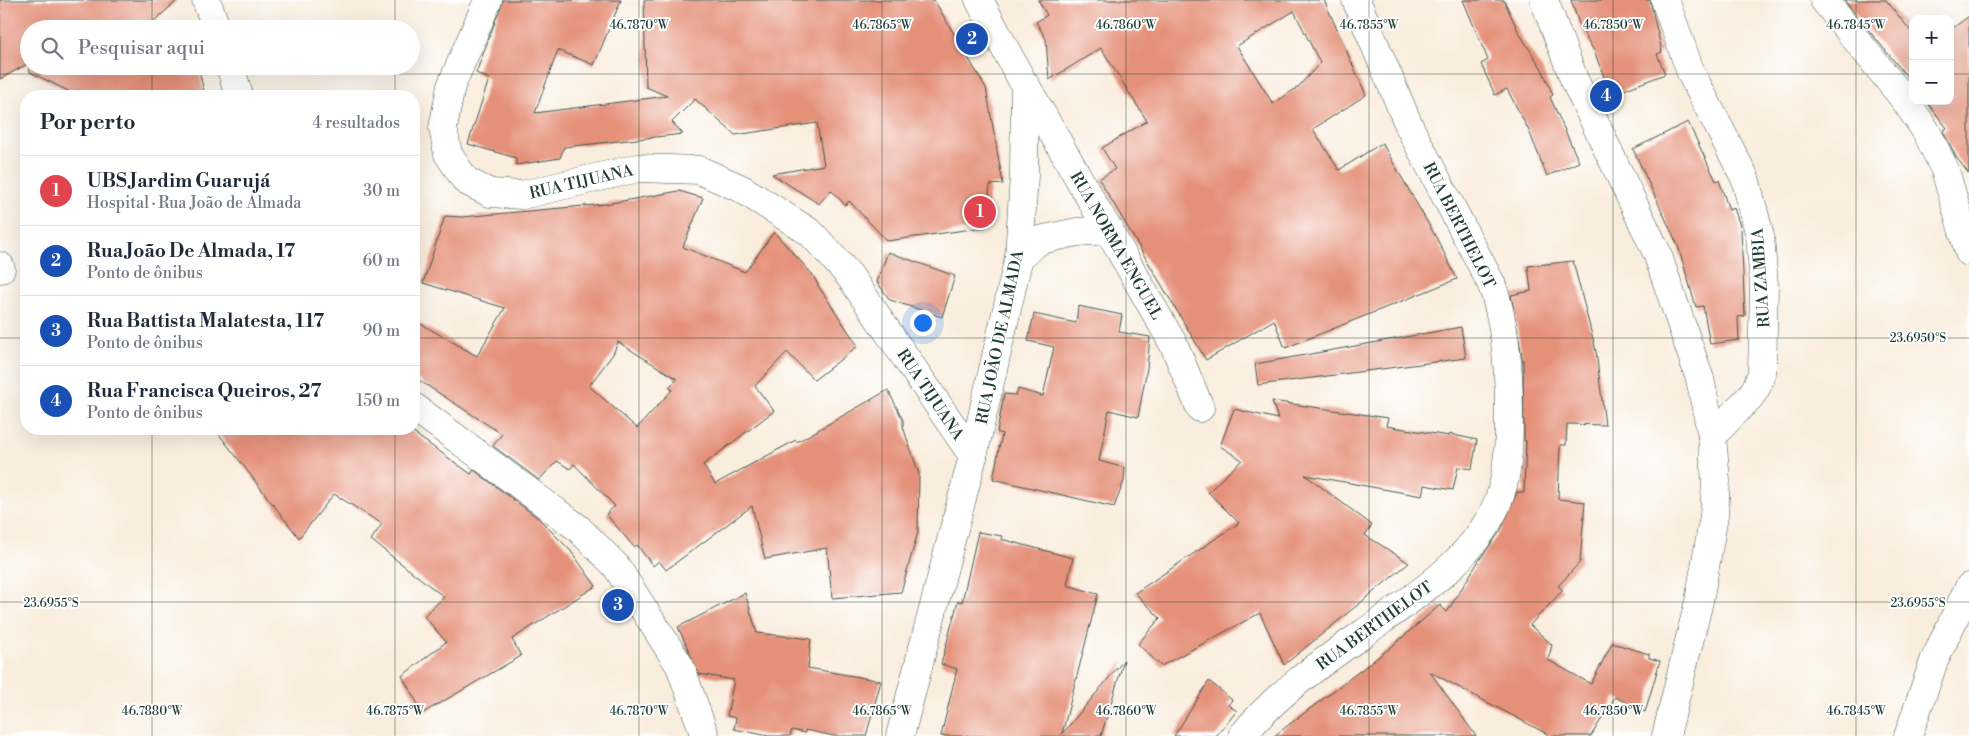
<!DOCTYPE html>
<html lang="pt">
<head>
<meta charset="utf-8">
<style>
	:root { --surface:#fff; --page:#f2f2f3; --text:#1f2937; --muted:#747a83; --line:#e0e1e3; --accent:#0f766e }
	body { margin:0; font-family:"Libre Bodoni",serif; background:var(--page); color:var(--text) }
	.controls { position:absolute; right:15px; top:15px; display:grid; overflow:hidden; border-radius:10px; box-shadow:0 5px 20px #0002 }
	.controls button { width:45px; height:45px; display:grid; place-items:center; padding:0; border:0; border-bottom:1px solid var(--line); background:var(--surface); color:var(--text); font:25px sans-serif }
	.you { position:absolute; left:922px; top:322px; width:18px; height:18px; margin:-12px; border:4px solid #fff; border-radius:50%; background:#1a73e8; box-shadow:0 0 0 8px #1a73e833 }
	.badge { display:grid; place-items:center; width:32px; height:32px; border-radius:50%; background:var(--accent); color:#fff; font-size:16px; font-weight:700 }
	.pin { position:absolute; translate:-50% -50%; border:2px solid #fff; box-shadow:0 1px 5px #0006 }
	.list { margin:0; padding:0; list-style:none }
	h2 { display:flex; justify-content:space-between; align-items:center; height:65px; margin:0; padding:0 20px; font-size:21px }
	h2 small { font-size:16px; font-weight:400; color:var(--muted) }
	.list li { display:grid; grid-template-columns:32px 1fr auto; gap:15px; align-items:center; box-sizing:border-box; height:70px; padding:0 20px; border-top:1px solid var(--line) }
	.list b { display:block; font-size:19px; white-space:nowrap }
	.list p { margin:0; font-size:16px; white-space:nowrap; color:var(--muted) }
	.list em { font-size:16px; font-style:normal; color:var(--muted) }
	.icon { flex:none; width:28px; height:28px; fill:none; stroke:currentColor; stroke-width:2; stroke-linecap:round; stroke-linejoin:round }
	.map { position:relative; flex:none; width:1969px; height:736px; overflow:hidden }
	.search { position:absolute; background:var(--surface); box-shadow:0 5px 20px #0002; left:20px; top:20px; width:400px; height:55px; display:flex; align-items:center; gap:12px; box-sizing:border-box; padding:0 18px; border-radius:28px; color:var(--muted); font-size:19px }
	.panel { position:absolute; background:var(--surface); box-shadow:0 5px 20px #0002; left:20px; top:90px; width:400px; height:345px; border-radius:20px }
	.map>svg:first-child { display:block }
	.building { fill:#e59179; fill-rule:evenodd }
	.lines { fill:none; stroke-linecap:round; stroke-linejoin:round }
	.minor-casing { stroke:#40574d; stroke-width:29 }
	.minor { stroke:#fff; stroke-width:28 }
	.ticks { fill:none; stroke:#1f3d34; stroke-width:1; stroke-opacity:0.45 }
	.labels { text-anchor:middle; stroke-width:4; stroke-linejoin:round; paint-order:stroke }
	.street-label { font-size:16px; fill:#1f3d34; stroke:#fff }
	.ticks-label { font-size:12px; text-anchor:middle; fill:#1f3d34; stroke:#fff; stroke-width:4; stroke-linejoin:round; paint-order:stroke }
</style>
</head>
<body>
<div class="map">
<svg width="1969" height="736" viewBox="0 0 1969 736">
	<rect width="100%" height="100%" fill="#fff"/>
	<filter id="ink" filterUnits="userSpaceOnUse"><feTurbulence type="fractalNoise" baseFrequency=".02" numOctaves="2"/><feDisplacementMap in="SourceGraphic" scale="10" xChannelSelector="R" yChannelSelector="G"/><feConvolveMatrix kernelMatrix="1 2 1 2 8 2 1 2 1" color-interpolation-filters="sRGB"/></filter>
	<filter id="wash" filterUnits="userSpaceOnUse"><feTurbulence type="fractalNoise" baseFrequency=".0096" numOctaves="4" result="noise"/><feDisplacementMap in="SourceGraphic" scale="20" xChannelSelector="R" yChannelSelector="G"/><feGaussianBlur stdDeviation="1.12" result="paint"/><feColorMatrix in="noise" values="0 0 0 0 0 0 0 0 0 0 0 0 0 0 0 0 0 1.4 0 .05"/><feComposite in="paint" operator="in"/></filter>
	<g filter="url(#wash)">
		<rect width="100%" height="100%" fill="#f9eddd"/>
		<g id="blocks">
			<!-- building -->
			<g class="building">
				<polygon points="0,0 178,0 145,29 29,29 29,63 0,79"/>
				<polygon points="503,0 621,0 594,65 558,50 535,113 667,96 646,87 644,0 934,0 986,88 1003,184 990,185 986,227 887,241 849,201 845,205 831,190 819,204 772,174 824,165 817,123 735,135 695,99 672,122 683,134 564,147 560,158 516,165 516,158 468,144 489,79 476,73"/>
				<path d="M1038,0H1324L1366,95L1313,129L1339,170L1382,143L1437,239L1457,279L1285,348L1274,320L1206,360L1099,179L1115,169L1102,148L1147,121L1101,48L1049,80L1046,39L1036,22L1047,15ZM1294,11L1320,63L1298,87L1273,104L1237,46Z"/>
				<polygon points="1463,0 1504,0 1519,33 1542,69 1553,95 1550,97 1579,162 1547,176 1529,131 1507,89 1495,95 1481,64 1488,60"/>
				<polygon points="1571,0 1650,0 1662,52 1657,54 1665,74 1611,95 1594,51 1580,27"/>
				<polygon points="1844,0 1886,0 1913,34 1913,84"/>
				<polygon points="1969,16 1969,174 1956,157 1943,131 1947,128 1926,101 1950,101 1950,23 1953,28"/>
				<polygon points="29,66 198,66 205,96 78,96 30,72"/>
				<polygon points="1688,122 1716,181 1719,180 1729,210 1734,208 1741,229 1745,316 1738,317 1739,340 1710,344 1703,306 1696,307 1678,246 1633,149"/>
				<path d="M679,191L703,198L683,247L745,272L774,232L813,275L819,287L858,346L814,380L787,352L755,386L774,411L703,465L715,484L796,440L797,442L888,390L903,420V427L919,474L918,532L901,592L832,598L827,548L765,559L752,506L666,570L659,561L653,566L637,545L634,547L606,514L615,506L574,464L570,469L557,461L539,480L493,446L502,434L414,377V320L477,356L505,308L423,283L445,216L462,217L606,204ZM618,342L677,379L669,387L672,390L637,428L589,386L613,354Z"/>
				<polygon points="888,252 955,276 942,317 890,300 877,282"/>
				<polygon points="1573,261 1596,351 1605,425 1567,424 1566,445 1560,445 1558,499 1585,502 1580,562 1558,586 1563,590 1530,625 1552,645 1548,660 1591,684 1612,643 1649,654 1649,658 1660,661 1645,712 1615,697 1591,736 1551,736 1430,672 1476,736 1274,736 1390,648 1440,605 1447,612 1480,559 1501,530 1517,492 1524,493 1526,441 1524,441 1523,362 1511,295 1531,291 1528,266"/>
				<polygon points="1078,306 1122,315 1119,332 1150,337 1147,368 1138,417 1109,410 1099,461 1125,468 1124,481 1114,507 993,479 1002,434 997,432 1004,394 1016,395 1018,389 1043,396 1054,347 1028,341 1034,314 1076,323"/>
				<polygon points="1461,327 1466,358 1258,385 1255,364"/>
				<polygon points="1272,401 1388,418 1386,426 1449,436 1449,434 1477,440 1472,469 1458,467 1453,490 1424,485 1422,496 1305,475 1372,525 1365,535 1409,563 1284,665 1260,613 1161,666 1138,644 1160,618 1135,593 1239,523 1208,492 1242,460 1220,446 1234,409 1278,419"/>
				<polygon points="215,429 408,429 471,474 474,470 538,518 570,550 596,586 512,639 521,656 423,713 402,676 446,642 424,616 444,597 371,540 382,524 334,494 299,538"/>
				<polygon points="978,532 1002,536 1001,539 1073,558 1067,585 1098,594 1062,734 1124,660 1101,736 941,736 957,669 941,664 958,601 962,602"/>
				<polygon points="745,593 757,633 811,639 808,668 881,681 866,736 834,736 805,730 805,733 792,730 790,736 769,736 734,729 736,718 727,716 734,680 699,674 678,627"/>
				<polygon points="1209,681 1232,700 1228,705 1237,711 1216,736 1174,736"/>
			</g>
		</g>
	</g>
	<g filter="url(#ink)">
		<use href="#blocks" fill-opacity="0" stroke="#40574d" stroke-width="1"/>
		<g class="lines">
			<!-- minor casing -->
			<g class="minor-casing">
				<g id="minor">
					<polyline points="206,0 217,29"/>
					<polyline points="488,0 451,86 443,128 448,154 466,181 490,193 522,195 638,168 699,170 742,189 811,233 849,275 973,456"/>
					<polyline points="1544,0 1574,79 1657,253 1700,379 1712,436 1716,481 1714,516 1699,601 1666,736"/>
					<polyline points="1665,0 1691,73 1745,178 1760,236 1764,285 1762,373 1756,388 1750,397 1712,436"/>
					<polyline points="1824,0 1904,99 1926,131 1945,170 1969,252"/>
					<polyline points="230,66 239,96"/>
					<polyline points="1026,86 1174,345 1200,408"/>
					<polyline points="1019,257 1040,240 1077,232 1110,230"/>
					<polyline points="0,266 1,269"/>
					<polyline points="414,407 578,528 616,566 680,666 705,736"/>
					<polyline points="900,736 973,456 1019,257 1024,175 1025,86 979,0"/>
					<path d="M1242,736C1280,689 1333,655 1381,621C1426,589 1474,556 1497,504C1509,476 1509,441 1509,411C1509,369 1506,325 1492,285L1410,128L1356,0"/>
					<polyline points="1908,736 1934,661 1969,587"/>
				</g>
			</g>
			<!-- minor -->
			<use href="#minor" class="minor"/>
		</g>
	</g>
	<!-- ticks -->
	<path class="ticks" d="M152,0V29M395,0V29M639,0V736M882,0V736M1126,0V736M1369,0V736M1613,0V736M1856,0V736M152,66V96M395,66V96M0,74H1913M1950,74H1969M0,338H26M414,338H1969M152,429V736M395,429V736M0,602H1969"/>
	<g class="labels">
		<!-- street labels -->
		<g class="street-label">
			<text transform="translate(581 181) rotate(-13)" y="6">RUA TIJUANA</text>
			<text transform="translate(1460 225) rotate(63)" y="6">RUA BERTHELOT</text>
			<text transform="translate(1117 245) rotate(60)" y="6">RUA NORMA ENGUEL</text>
			<text transform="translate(1760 278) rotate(-94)" y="6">RUA ZAMBIA</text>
			<text transform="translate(999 337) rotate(-78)" y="6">RUA JOÃO DE ALMADA</text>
			<text transform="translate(931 394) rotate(56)" y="6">RUA TIJUANA</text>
			<text transform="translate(1374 625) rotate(-36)" y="6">RUA BERTHELOT</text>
		</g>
	</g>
	<g class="ticks-label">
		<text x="639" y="29">46.7870°W</text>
		<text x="882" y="29">46.7865°W</text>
		<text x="1126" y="29">46.7860°W</text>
		<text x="1369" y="29">46.7855°W</text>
		<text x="1613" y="29">46.7850°W</text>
		<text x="1856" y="29">46.7845°W</text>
		<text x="1918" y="342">23.6950°S</text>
		<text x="51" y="607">23.6955°S</text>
		<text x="1918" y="607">23.6955°S</text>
		<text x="152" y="715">46.7880°W</text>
		<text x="395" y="715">46.7875°W</text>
		<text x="639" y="715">46.7870°W</text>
		<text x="882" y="715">46.7865°W</text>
		<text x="1126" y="715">46.7860°W</text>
		<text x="1369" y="715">46.7855°W</text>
		<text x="1613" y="715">46.7850°W</text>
		<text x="1856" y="715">46.7845°W</text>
	</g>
</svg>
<div class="controls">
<button>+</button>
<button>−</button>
</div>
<div class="you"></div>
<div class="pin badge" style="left:980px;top:212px;background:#e0444e">1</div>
<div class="pin badge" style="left:972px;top:39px;background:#1a4fb4">2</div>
<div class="pin badge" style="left:618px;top:605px;background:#1a4fb4">3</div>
<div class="pin badge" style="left:1606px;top:96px;background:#1a4fb4">4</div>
<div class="search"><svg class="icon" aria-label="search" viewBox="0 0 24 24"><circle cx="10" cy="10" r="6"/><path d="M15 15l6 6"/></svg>Pesquisar aqui</div>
<section class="panel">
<h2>Por perto<small>4 resultados</small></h2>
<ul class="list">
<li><span class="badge" style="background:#e0444e">1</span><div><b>UBS Jardim Guarujá</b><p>Hospital · Rua João de Almada</p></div><em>30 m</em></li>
<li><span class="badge" style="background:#1a4fb4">2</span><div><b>Rua João De Almada, 17</b><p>Ponto de ônibus</p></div><em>60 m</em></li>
<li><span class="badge" style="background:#1a4fb4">3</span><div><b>Rua Battista Malatesta, 117</b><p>Ponto de ônibus</p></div><em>90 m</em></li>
<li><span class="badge" style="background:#1a4fb4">4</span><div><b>Rua Francisca Queiros, 27</b><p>Ponto de ônibus</p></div><em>150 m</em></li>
</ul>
</section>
</div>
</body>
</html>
